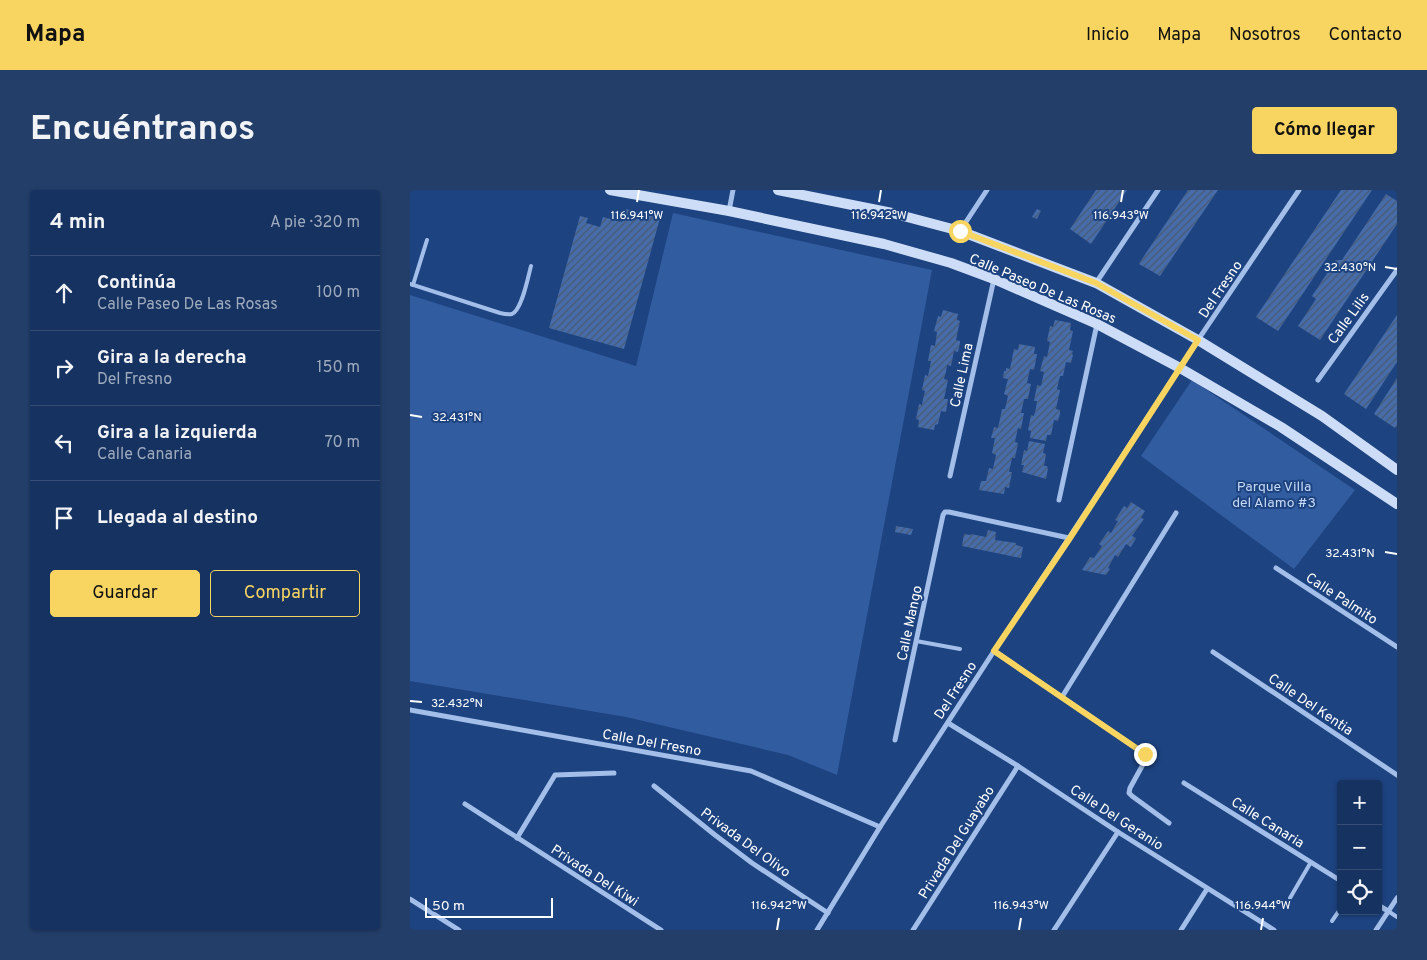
<!DOCTYPE html>
<html lang="es">
<head>
<meta charset="utf-8">
<style>
	:root { --surface:#163260; --page:#233e69; --text:#f1f3f6; --muted:#9eaabd; --line:#354d75; --accent:#f8d561 }
	body { margin:0; font-family:Overpass,sans-serif; background:var(--page); color:var(--text) }
	.controls { position:absolute; right:15px; bottom:15px; display:grid; overflow:hidden; border-radius:5px; box-shadow:0 1px 4px #0004 }
	.controls button { width:45px; height:45px; display:grid; place-items:center; padding:0; border:0; border-bottom:1px solid var(--line); background:var(--surface); color:var(--text); font:25px sans-serif }
	.scale { position:absolute; left:15px; bottom:12px; width:128px; box-sizing:border-box; padding-left:5px; border:2px solid #fff; border-top:0; font-size:14px; line-height:18px; white-space:nowrap; color:#fff; -webkit-text-stroke:4px #1d4380; paint-order:stroke }
	.stop { position:absolute; width:15px; height:15px; margin:-11px; border:4px solid #f8d561; border-radius:50%; background:#fff }
	.stop.end { background:#f8d561; border-color:#fff; box-shadow:0 1px 5px #0008 }
	.list { margin:0; padding:0; list-style:none }
	h2 { display:flex; justify-content:space-between; align-items:center; height:65px; margin:0; padding:0 20px; font-size:21px }
	h2 small { font-size:16px; font-weight:400; color:var(--muted) }
	.list li { display:grid; grid-template-columns:32px 1fr auto; gap:15px; align-items:center; box-sizing:border-box; height:75px; padding:0 20px; border-top:1px solid var(--line) }
	.list b { display:block; font-size:19px; white-space:nowrap }
	.list p { margin:0; font-size:16px; white-space:nowrap; color:var(--muted) }
	.list em { font-size:16px; font-style:normal; color:var(--muted) }
	.actions { display:flex; gap:10px; padding:15px 20px }
	.actions a { flex:1; padding:11px 0; border:1px solid var(--accent); border-radius:5px; text-align:center; font-size:18px; color:var(--accent) }
	.actions .main { background:var(--accent); color:#111 }
	.icon { flex:none; width:28px; height:28px; fill:none; stroke:currentColor; stroke-width:2; stroke-linecap:round; stroke-linejoin:round }
	.map { position:relative; flex:none; width:987px; height:740px; overflow:hidden; border-radius:5px }
	header { display:flex; align-items:center; gap:30px; box-sizing:border-box; height:70px; padding:0 25px; background:var(--accent); color:#111 }
	header strong { font-size:24px }
	nav { display:flex; gap:28px; margin-inline-start:auto; font-size:18px }
	.intro { display:flex; align-items:center; justify-content:space-between; box-sizing:border-box; height:120px; padding:0 30px }
	h1 { margin:0; font-size:35px }
	.button { padding:12px 22px; border-radius:5px; background:var(--accent); color:#111; font-size:18px; font-weight:700 }
	main { display:flex; gap:30px; padding:0 30px }
	aside { flex:1; background:var(--surface); border-radius:5px; box-shadow:0 1px 4px #0004 }
	.map>svg:first-child { display:block }
	.green { fill:#315c9f }
	.building { fill:url(#building-hatch) }
	.lines { fill:none; stroke-linecap:round; stroke-linejoin:round }
	.lane { stroke:#a2bee9; stroke-width:4 }
	.street { stroke:#a2bee9; stroke-width:5 }
	.secondary { stroke:#cdddf7; stroke-width:10 }
	.route { stroke:#f8d561; stroke-width:6 }
	.ticks { fill:none; stroke:#fff; stroke-width:2 }
	.labels { text-anchor:middle; stroke-width:4; stroke-linejoin:round; paint-order:stroke }
	.street-label { font-size:14px; fill:#fff; stroke:#1d4380 }
	.park-label { font-size:14px; fill:#c6d9f7; stroke:#1d4380 }
	.ticks-label { font-size:12px; text-anchor:middle; fill:#fff; stroke:#1d4380; stroke-width:4; stroke-linejoin:round; paint-order:stroke }
</style>
</head>
<body>
<header>
<strong>Mapa</strong>
<nav><a>Inicio</a><a>Mapa</a><a>Nosotros</a><a>Contacto</a></nav>
</header>
<div class="intro"><h1>Encuéntranos</h1><a class="button">Cómo llegar</a></div>
<main>
<aside>
<h2>4 min<small>A pie · 320 m</small></h2>
<ul class="list">
<li><svg class="icon" aria-label="ahead" viewBox="0 0 24 24"><path d="M12 20V5M6 11l6-6 6 6"/></svg><div><b>Continúa</b><p>Calle Paseo De Las Rosas</p></div><em>100 m</em></li>
<li><svg class="icon" aria-label="right" viewBox="0 0 24 24"><path d="M7 20v-9h11M14 6l5 5-5 5"/></svg><div><b>Gira a la derecha</b><p>Del Fresno</p></div><em>150 m</em></li>
<li><svg class="icon" aria-label="left" viewBox="0 0 24 24"><path d="M17 20v-9H6M10 6l-5 5 5 5"/></svg><div><b>Gira a la izquierda</b><p>Calle Canaria</p></div><em>70 m</em></li>
<li><svg class="icon" aria-label="arrive" viewBox="0 0 24 24"><path d="M6 21V4h12l-3 4 3 4H6"/></svg><div><b>Llegada al destino</b></div></li>
</ul>
<div class="actions"><a class="main">Guardar</a><a>Compartir</a></div>
</aside>
<div class="map">
<svg width="987" height="740" viewBox="0 0 987 740">
	<defs>
		<pattern id="building-hatch" width="6" height="6" patternUnits="userSpaceOnUse" patternTransform="scale(1.25)"><rect width="6" height="6" fill="#466daa"/><path d="M-1 1l2-2M0 6l6-6M5 7l2-2" fill="none" stroke="#4a5972"/></pattern>
	</defs>
	<rect width="100%" height="100%" fill="#1d4380"/>
	<!-- green -->
	<g class="green">
		<polygon points="263,23 522,80 427,585 378,565 216,527 0,491 0,105 226,176"/>
		<polygon points="782,190 945,300 884,379 731,266"/>
	</g>
	<!-- building -->
	<g class="building">
		<polygon points="686,0 717,0 681,54 660,39"/>
		<polygon points="778,0 808,0 750,86 729,74 730,72"/>
		<polygon points="931,0 962,0 868,141 846,127"/>
		<polygon points="976,4 987,11 987,34 910,150 888,136 906,109 902,106 926,70 932,70"/>
		<polygon points="216,19 250,28 214,159 139,138 170,26 178,28 176,33 190,37 193,27 212,32"/>
		<polygon points="627,19 631,21 627,29 622,27"/>
		<polygon points="533,120 548,124 547,130 550,131 546,150 550,151 550,153 548,162 544,161 541,176 537,175 536,182 534,189 538,190 534,209 538,209 536,222 531,221 528,234 525,235 524,240 508,237 509,230 506,229 509,214 512,215 513,209 515,201 512,200 515,185 518,186 521,171 518,171 521,155 525,156 527,142 524,141 528,126 531,127"/>
		<polygon points="987,125 987,172 956,219 934,204"/>
		<polygon points="645,130 661,133 660,140 663,141 659,160 663,161 662,164 663,165 661,173 656,172 653,186 650,186 647,199 650,200 646,219 650,220 650,224 648,231 644,230 641,245 637,245 636,251 620,248 621,241 618,240 621,225 624,226 626,218 627,211 624,211 627,195 631,196 634,182 630,181 634,166 637,167 640,152 637,151 640,136 643,137"/>
		<polygon points="609,154 625,157 624,164 627,164 624,180 620,179 617,193 621,194 618,209 614,209 613,214 611,223 614,223 611,239 608,238 605,252 608,253 605,268 602,268 599,282 602,282 599,298 595,297 594,304 569,300 571,291 576,291 579,278 583,279 586,265 582,263 585,248 581,248 584,237 588,238 592,219 595,219 598,206 594,204 598,189 593,188 594,181 596,181 596,178 600,179 604,159 608,160"/>
		<polygon points="987,188 987,236 985,238 964,224"/>
		<polygon points="619,251 635,254 633,263 636,264 634,276 637,276 638,279 636,289 612,282 614,275 611,275 614,260 617,261"/>
		<polygon points="721,312 735,321 731,328 734,329 722,346 726,348 721,357 716,354 708,367 705,365 698,378 700,379 696,385 672,380 680,367 684,368 692,356 689,354 698,341 701,343 708,331 705,330 714,316 717,318"/>
		<polygon points="486,336 503,339 501,345 485,342"/>
		<polygon points="578,340 586,342 585,350 606,353 606,355 613,357 611,368 552,356 554,344 561,345 561,344 576,347"/>
	</g>
	<g class="lines">
		<!-- lane -->
		<g class="lane">
			<path d="M0,94L90,123C94,124 98,125 102,124C112,120 118,87 121,76"/>
			<polyline points="3,95 17,50"/>
			<polyline points="506,451 550,459"/>
			<polyline points="880,708 901,672"/>
			<polyline points="978,721 987,727"/>
			<polyline points="922,731 931,718"/>
		</g>
		<!-- street -->
		<g class="street">
			<polyline points="319,21 323,0"/>
			<polyline points="550,41 577,0"/>
			<polyline points="686,93 748,0"/>
			<polyline points="908,190 987,80"/>
			<polyline points="540,286 584,89"/>
			<polyline points="649,310 687,134"/>
			<polyline points="866,378 987,457"/>
			<polyline points="584,461 735,564 736,569 720,598 719,603 722,606 759,633"/>
			<polyline points="803,462 987,585"/>
			<polyline points="652,507 766,323"/>
			<polyline points="0,520 341,581 470,637"/>
			<polyline points="538,533 608,576 708,642 864,740"/>
			<polyline points="485,550 533,325 535,322 539,322 659,348"/>
			<polyline points="774,593 931,691"/>
			<polyline points="244,596 305,645 342,673 418,723"/>
			<polyline points="55,614 251,740"/>
			<polyline points="107,648 145,585 204,583"/>
			<polyline points="0,709 49,740"/>
			<polyline points="968,715 978,721"/>
			<polyline points="407,740 470,637 584,461 659,348 788,150 889,0"/>
			<polyline points="503,740 608,576"/>
			<polyline points="644,740 708,642"/>
			<polyline points="771,740 797,699"/>
			<polyline points="966,740 987,708"/>
		</g>
		<!-- secondary -->
		<g class="secondary">
			<polyline points="200,0 319,21 474,54 541,73 584,89 687,134 770,178 871,237 987,314"/>
			<polyline points="368,0 482,23 550,41 686,93 788,150 912,226 987,280"/>
		</g>
	</g>
	<g class="lines">
		<!-- route -->
		<polyline class="route" points="550,41 686,93 788,150 660,348 584,461 735,564"/>
	</g>
	<!-- ticks -->
	<path class="ticks" d="M227,12L229,0M469,12L471,0M711,12L713,0M975,77L987,79M0,225L12,227M975,362L987,364M0,511L12,512M367,740L369,728M609,740L611,728M851,740L853,728"/>
	<g class="labels">
		<!-- street labels -->
		<g class="street-label">
			<text transform="translate(633 98) rotate(23)" y="5">Calle Paseo De Las Rosas</text>
			<text transform="translate(810 99) rotate(-56)" y="5">Del Fresno</text>
			<text transform="translate(938 128) rotate(-54)" y="5">Calle Lilis</text>
			<text transform="translate(551 185) rotate(-78)" y="5">Calle Lima</text>
			<text transform="translate(932 408) rotate(33)" y="5">Calle Palmito</text>
			<text transform="translate(499 433) rotate(-78)" y="5">Calle Mango</text>
			<text transform="translate(545 500) rotate(-57)" y="5">Del Fresno</text>
			<text transform="translate(901 514) rotate(34)" y="5">Calle Del Kentia</text>
			<text transform="translate(242 552) rotate(10)" y="5">Calle Del Fresno</text>
			<text transform="translate(707 627) rotate(33)" y="5">Calle Del Geranio</text>
			<text transform="translate(858 632) rotate(32)" y="5">Calle Canaria</text>
			<text transform="translate(336 652) rotate(36)" y="5">Privada Del Olivo</text>
			<text transform="translate(546 652) rotate(-58)" y="5">Privada Del Guayabo</text>
			<text transform="translate(185 685) rotate(33)" y="5">Privada Del Kiwi</text>
		</g>
		<!-- park labels -->
		<g class="park-label">
			<text x="864" y="301">Parque Villa<tspan x="864" dy="16">del Alamo #3</tspan></text>
		</g>
	</g>
	<g class="ticks-label">
		<text x="227" y="29">116.941°W</text>
		<text x="469" y="29">116.942°W</text>
		<text x="711" y="29">116.943°W</text>
		<text x="940" y="81">32.430°N</text>
		<text x="47" y="231">32.431°N</text>
		<text x="940" y="367">32.431°N</text>
		<text x="47" y="517">32.432°N</text>
		<text x="369" y="719">116.942°W</text>
		<text x="611" y="719">116.943°W</text>
		<text x="853" y="719">116.944°W</text>
	</g>
</svg>
<div class="controls">
<button>+</button>
<button>−</button>
<button><svg class="icon" aria-label="locate" viewBox="0 0 24 24"><circle cx="12" cy="12" r="6"/><path d="M12 2v4M12 18v4M2 12h4M18 12h4"/></svg></button>
</div>
<div class="scale">50 m</div>
<div class="stop" style="left:550px;top:41px"></div>
<div class="stop end" style="left:735px;top:564px"></div>
</div>
</main>
</body>
</html>
